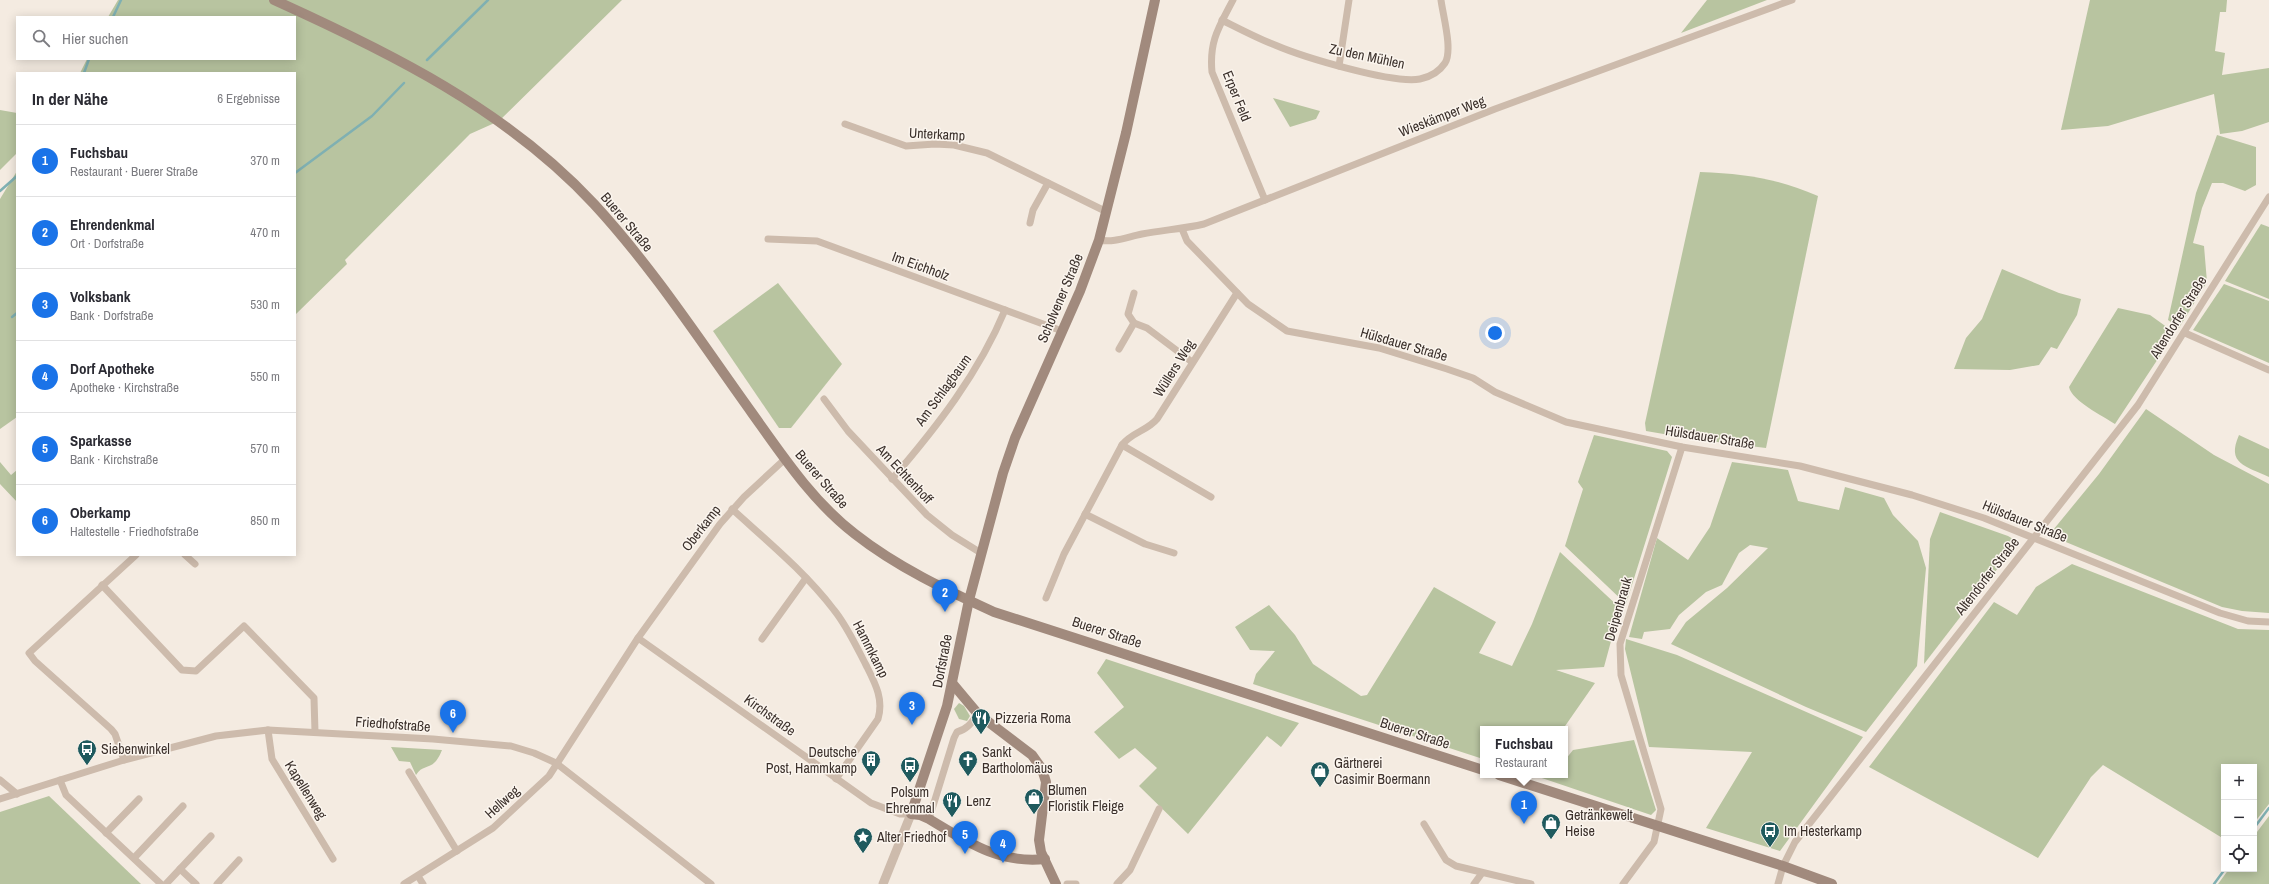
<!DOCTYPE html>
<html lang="de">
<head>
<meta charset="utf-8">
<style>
	:root { --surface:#fff; --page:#f7f7f7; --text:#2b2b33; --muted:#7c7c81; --line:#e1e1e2; --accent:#1a73e8 }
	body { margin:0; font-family:"Archivo Narrow",sans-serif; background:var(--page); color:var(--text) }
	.controls { position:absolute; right:12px; bottom:12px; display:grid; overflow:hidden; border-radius:0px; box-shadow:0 2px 10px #0003 }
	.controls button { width:36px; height:36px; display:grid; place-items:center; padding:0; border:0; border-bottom:1px solid var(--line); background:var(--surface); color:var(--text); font:20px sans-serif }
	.you { position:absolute; left:1495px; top:333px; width:14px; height:14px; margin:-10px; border:3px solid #fff; border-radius:50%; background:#1a73e8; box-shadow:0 0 0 6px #1a73e833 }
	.badge { display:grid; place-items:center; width:26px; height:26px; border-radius:50%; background:var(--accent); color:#fff; font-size:13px; font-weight:700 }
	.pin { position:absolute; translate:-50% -33px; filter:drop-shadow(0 1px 2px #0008) }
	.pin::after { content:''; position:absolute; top:21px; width:14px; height:12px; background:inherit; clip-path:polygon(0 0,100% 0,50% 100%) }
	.popup { position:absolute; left:1480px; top:726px; width:88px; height:52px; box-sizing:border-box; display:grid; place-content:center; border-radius:0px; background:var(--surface); filter:drop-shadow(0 1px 3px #0005); font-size:13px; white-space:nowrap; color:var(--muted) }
	.popup b { font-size:15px; color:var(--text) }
	.popup::after { content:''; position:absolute; left:50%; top:100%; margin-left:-8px; border:8px solid transparent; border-top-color:var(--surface) }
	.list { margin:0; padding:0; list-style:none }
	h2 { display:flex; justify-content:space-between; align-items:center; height:52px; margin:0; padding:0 16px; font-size:17px }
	h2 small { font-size:13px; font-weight:400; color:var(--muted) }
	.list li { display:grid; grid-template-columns:26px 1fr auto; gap:12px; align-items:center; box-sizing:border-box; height:72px; padding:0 16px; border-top:1px solid var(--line) }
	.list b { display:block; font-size:15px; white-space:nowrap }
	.list p { margin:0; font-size:13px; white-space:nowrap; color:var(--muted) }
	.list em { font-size:13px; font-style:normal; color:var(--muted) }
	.icon { flex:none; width:22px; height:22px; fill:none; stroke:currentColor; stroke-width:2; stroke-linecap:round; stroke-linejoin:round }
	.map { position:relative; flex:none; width:2269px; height:884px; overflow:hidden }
	.search { position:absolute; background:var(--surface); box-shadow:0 2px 10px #0003; left:16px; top:16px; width:280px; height:44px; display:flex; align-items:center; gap:10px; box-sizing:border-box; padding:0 14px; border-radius:0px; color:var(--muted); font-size:15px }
	.panel { position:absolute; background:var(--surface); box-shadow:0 2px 10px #0003; left:16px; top:72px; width:280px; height:484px; border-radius:0px }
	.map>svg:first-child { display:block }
	.green { fill:#b8c4a0 }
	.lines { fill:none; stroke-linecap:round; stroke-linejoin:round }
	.stream { stroke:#7fb0b2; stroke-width:2.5 }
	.minor { stroke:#cdbbac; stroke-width:7 }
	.tertiary { stroke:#cdbbac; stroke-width:9 }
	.secondary { stroke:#a18a7d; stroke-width:10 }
	.labels { text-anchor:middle; stroke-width:3; stroke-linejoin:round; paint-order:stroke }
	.street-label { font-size:14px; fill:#3b302b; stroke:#fbf5ee }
	.poi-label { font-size:14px; fill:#3b302b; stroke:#fbf5ee; text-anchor:start }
</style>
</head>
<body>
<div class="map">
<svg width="2269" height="884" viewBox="0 0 2269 884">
	<rect width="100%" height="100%" fill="#f4ebe1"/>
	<!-- green -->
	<g class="green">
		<polygon points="118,0 622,0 499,121 470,134 345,260 347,264 295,315 295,73 80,73 87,59 295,59 295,17 108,17"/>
		<polygon points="1707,0 1767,0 1681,33"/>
		<polygon points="2090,0 2227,0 2226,12 2220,12 2215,51 2225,53 2222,75 2269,68 2269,122 2242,131 2220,134 2214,94 2108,126 2061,130"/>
		<polygon points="1273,98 1320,111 1316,119 1290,127"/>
		<polygon points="0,110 17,113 17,153 0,170"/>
		<polygon points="2217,135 2256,147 2256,185 2245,191 2223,183 2212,183 2202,208 2193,243 2204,246 2207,282 2179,328 2168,320 2196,193"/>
		<polygon points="17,171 17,417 0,429 0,199"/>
		<path d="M1700,172C1746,174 1776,178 1818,196L1766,448L1693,439L1646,431L1645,423Z"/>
		<polygon points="2261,224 2269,227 2269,299 2225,281"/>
		<polygon points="2002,269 2059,293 2081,299 2077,315 2057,349 2051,347 2039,365 2010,370 1954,369 1966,338 1982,319"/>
		<polygon points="778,283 842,364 791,428 779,428 713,331"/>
		<polygon points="2224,284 2269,301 2269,363 2193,330"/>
		<path d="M2118,308L2150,315L2175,333L2115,424C2103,416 2072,401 2069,387Z"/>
		<polygon points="2146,409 2214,455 2269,484 2269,613 2242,611 2222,607 2049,535 2099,474"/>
		<polygon points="1594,435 1667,451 1672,457 1626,604 1565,546 1583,489 1578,482"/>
		<path d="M2239,435L2269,449V477C2246,466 2226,464 2239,435Z"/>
		<polygon points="0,462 11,475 17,470 17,502 0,484"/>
		<polygon points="1732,462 1788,470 1798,501 1839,510 1845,487 1884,498 1893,515 1918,541 1926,568 1917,666 1866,732 1806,707 1671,644 1686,622 1727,588 1768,548 1750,545 1739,553 1722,585 1706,592 1679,615 1670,629 1644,632 1642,639 1629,637 1657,538 1688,560 1710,527"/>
		<polygon points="1940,512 2008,536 2018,542 1924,664 1930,539"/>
		<polygon points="1560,552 1620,608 1604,667 1556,670 1595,683 1563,729 1483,729 1483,759 1253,684 1256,674 1275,651 1250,650 1235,627 1269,605 1295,635 1313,664 1361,696 1367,695 1434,587 1496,622 1479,653 1512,666 1532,624"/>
		<polygon points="2072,564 2238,629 2269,630 2269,804 2254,823 2254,767 2224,767 2224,839 2103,765 2091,777 2038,858 1869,767 1994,602 2017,615 2036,587"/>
		<polygon points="1626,639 1677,655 1863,737 1780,851 1706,828 1752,752 1649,747 1625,649"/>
		<polygon points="1106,659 1299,723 1281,747 1267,736 1188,834 1139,786 1157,768 1135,748 1119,759 1094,732 1124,707 1097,673"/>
		<polygon points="959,703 964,706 970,716 967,721 959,719 954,709"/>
		<polygon points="1634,740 1656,810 1651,815 1533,775 1565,775 1565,760 1573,750"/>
		<path d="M391,747L442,750C433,773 424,762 416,775L410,762L399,761Z"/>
		<polygon points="49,796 141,884 0,884 0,812"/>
		<polygon points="2269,816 2269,884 2218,884 2229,869 2254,869 2254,836"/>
	</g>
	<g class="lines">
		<!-- stream -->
		<g class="stream">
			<polyline points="113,17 121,0"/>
			<polyline points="427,60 488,0"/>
			<polyline points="84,73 89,59"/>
			<polyline points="295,173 372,116 404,83"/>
			<polyline points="0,191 17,176"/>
			<polyline points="12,317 17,313"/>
			<polyline points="2254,828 2269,808"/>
			<polyline points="2214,884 2225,869"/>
		</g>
		<!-- minor -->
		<g class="minor">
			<path d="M1233,0C1219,27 1209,41 1212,72L1265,200"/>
			<path d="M1222,20C1240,29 1257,38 1275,45C1303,57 1392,84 1420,79C1430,77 1439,72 1445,63C1453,50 1443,16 1441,0"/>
			<polyline points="1339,66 1349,0"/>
			<polyline points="845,124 906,146 935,144 954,145 987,153 1107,212"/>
			<polyline points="1030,223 1033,210 1048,183"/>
			<polyline points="1182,229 1187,241 1248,304 1287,331 1379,348 1447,369 1473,378 1495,392 1566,422 1682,447 1800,466 1912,495 1984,518 2220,613 2248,621 2269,622"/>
			<polyline points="768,239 817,241 1062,331"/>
			<path d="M1099,240C1114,243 1127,237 1142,234C1162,230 1183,229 1204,224L1495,109L1792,0"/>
			<polyline points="1134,293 1128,314 1134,323 1147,328 1192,362"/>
			<polyline points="2185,333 2269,370"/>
			<polyline points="1119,349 1134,323"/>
			<polyline points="824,399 848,431 927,515 952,535 981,553"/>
			<polyline points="1122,445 1211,497"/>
			<path d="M892,479C936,428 979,373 1005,310"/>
			<path d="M732,509C767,541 805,572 834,610C847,626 856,646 866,665C875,683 884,699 878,719L836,779"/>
			<polyline points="1085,514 1145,544 1174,553"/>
			<polyline points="185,555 195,564"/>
			<polyline points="102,585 182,670 196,671 244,626 314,698 315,732"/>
			<path d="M1046,598L1064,554L1122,445C1132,432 1147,431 1157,419L1237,293"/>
			<polyline points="638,638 871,803 900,814 911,814"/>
			<polyline points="762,639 806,578"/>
			<polyline points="268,730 272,759 333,859"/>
			<polyline points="124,760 115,734 111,729 35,661 29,653 136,555"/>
			<polyline points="409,772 457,851"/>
			<polyline points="0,780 17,794"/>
			<polyline points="60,780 66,795 161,884"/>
			<polyline points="0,799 124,760 216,736 268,730 433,739 511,746 534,753 556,763 711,884"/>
			<path d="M929,819L954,738L957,732C968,729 972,722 978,714"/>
			<polyline points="1424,824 1446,860 1456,866 1531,884"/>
			<polyline points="106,833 139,799"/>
			<polyline points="134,858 183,806"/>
			<polyline points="180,869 211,836"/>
			<polyline points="418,876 423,884"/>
			<polyline points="166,884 180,869 196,884"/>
			<polyline points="217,884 239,860"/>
			<polyline points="404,884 493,828 549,776 638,638 720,524 744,497 785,459"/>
			<polyline points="1067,884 1076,884"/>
			<polyline points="1117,884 1130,870 1159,809"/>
			<polyline points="1474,884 1482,873"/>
			<polyline points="1623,884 1654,842 1661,809 1621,675 1620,644 1682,447"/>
			<polyline points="1778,884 1783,866 1795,842 2138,405 2269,197"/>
		</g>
		<!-- tertiary -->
		<polyline class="tertiary" points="883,884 911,814"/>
		<!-- secondary -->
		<g class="secondary">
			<path d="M274,0C389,52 507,110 594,204C653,268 701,342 752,413C782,455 813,502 855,534C897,567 946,590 994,612L1483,770"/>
			<polyline points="952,683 978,714 1032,755 1042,769 1046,782 1039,840 1041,852 1056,884"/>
			<polyline points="1499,775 1783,866 1832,884"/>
			<path d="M1045,859C998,864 966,841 929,819L920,815L911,814L947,706L969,600L1003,473L1015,438L1080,291L1099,240L1126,133L1155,0"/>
		</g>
	</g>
	<!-- icons -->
	<defs>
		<g id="restaurant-pin" transform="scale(1)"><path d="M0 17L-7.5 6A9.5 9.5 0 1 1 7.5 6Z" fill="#1f5a5e" stroke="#fbf5ee"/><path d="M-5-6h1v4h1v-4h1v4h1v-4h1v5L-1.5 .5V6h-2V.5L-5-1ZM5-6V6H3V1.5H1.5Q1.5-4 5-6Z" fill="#fff"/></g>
		<g id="bus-pin" transform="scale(1)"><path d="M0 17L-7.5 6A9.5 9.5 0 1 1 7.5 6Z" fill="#1f5a5e" stroke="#fbf5ee"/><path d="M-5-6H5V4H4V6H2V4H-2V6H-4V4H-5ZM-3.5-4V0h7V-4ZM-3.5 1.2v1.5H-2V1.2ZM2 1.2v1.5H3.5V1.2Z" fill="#fff"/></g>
		<g id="building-pin" transform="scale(1)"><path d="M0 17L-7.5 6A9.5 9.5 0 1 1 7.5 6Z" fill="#1f5a5e" stroke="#fbf5ee"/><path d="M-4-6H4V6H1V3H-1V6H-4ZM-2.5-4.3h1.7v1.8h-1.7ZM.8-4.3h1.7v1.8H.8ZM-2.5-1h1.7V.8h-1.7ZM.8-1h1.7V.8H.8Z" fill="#fff"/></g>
		<g id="church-pin" transform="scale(1)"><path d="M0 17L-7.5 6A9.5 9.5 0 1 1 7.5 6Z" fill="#1f5a5e" stroke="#fbf5ee"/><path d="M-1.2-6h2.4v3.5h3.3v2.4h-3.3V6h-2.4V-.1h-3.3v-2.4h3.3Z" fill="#fff"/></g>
		<g id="shop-pin" transform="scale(1)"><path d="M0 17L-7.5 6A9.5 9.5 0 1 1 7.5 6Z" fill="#1f5a5e" stroke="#fbf5ee"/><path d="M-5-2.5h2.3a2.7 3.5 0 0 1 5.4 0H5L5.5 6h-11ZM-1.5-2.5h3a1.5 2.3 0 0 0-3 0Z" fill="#fff"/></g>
		<g id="sight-pin" transform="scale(1)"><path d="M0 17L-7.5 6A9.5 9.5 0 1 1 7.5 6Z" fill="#1f5a5e" stroke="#fbf5ee"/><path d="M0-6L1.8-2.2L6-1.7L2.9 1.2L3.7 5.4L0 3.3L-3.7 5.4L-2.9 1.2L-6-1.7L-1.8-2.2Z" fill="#fff"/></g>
	</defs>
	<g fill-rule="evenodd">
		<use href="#restaurant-pin" x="981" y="718"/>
		<use href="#bus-pin" x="87" y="749"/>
		<use href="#building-pin" x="871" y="760"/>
		<use href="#church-pin" x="968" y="760"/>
		<use href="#bus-pin" x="910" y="766"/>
		<use href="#shop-pin" x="1320" y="771"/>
		<use href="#shop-pin" x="1034" y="798"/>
		<use href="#restaurant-pin" x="952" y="801"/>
		<use href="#shop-pin" x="1551" y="823"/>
		<use href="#bus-pin" x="1770" y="831"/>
		<use href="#sight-pin" x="863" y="837"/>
	</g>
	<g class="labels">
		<!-- street labels -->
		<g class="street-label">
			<text transform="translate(1367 56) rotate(12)" y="5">Zu den Mühlen</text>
			<text transform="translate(1237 96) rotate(68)" y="5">Erper Feld</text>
			<text transform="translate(1442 116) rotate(-21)" y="5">Wieskämper Weg</text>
			<text transform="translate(937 134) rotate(3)" y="5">Unterkamp</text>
			<text transform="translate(627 222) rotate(50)" y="5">Buerer Straße</text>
			<text transform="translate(921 266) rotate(20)" y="5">Im Eichholz</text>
			<text transform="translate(1060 298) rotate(-67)" y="5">Scholvener Straße</text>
			<text transform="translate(2178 317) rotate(-58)" y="5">Altendorfer Straße</text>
			<text transform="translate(1404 344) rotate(16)" y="5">Hülsdauer Straße</text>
			<text transform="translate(1174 368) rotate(-58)" y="5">Wüllers Weg</text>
			<text transform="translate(943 390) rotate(-54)" y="5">Am Schlagbaum</text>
			<text transform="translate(1710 437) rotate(9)" y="5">Hülsdauer Straße</text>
			<text transform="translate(905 474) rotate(47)" y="5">Am Echtenhoff</text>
			<text transform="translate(822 479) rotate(49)" y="5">Buerer Straße</text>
			<text transform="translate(2025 521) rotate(22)" y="5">Hülsdauer Straße</text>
			<text transform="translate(701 528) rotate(-52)" y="5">Oberkamp</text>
			<text transform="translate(1987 576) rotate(-52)" y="5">Altendorfer Straße</text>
			<text transform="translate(1618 609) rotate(-74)" y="5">Deipenbrauk</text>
			<text transform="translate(1107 632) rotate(18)" y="5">Buerer Straße</text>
			<text transform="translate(871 649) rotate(63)" y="5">Hammkamp</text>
			<text transform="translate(942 661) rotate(-79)" y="5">Dorfstraße</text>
			<text transform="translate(770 715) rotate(36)" y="5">Kirchstraße</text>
			<text transform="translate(393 724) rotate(4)" y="5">Friedhofstraße</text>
			<text transform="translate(1415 733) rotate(18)" y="5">Buerer Straße</text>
			<text transform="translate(306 790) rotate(58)" y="5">Kapellenweg</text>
			<text transform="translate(502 802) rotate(-42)" y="5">Hellweg</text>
		</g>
		<!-- poi labels -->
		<g class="poi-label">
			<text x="995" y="723">Pizzeria Roma</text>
			<text x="101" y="754">Siebenwinkel</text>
			<text x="857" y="757" text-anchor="end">Deutsche<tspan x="857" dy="16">Post, Hammkamp</tspan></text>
			<text x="982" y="757">Sankt<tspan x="982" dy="16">Bartholomäus</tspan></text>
			<text x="1334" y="768">Gärtnerei<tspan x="1334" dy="16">Casimir Boermann</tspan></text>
			<text x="1048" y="795">Blumen<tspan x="1048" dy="16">Floristik Fleige</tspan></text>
			<text x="910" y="797" text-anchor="middle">Polsum<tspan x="910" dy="16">Ehrenmal</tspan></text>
			<text x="966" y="806">Lenz</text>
			<text x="1565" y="820">Getränkewelt<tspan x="1565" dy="16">Heise</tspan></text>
			<text x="1784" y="836">Im Hesterkamp</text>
			<text x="877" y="842">Alter Friedhof</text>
		</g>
	</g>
</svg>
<div class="controls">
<button>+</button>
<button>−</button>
<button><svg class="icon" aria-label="locate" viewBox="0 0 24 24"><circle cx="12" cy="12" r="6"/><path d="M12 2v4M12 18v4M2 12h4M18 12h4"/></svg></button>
</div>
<div class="you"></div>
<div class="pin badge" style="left:1524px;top:824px">1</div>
<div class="popup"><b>Fuchsbau</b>Restaurant</div>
<div class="pin badge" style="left:945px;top:612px">2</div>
<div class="pin badge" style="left:912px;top:725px">3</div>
<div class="pin badge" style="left:1003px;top:863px">4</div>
<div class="pin badge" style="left:965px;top:854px">5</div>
<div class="pin badge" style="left:453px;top:733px">6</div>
<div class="search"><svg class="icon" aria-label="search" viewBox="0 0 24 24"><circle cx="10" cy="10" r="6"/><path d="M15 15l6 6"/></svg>Hier suchen</div>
<section class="panel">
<h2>In der Nähe<small>6 Ergebnisse</small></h2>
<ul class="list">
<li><span class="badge">1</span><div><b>Fuchsbau</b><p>Restaurant · Buerer Straße</p></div><em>370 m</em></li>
<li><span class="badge">2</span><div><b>Ehrendenkmal</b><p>Ort · Dorfstraße</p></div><em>470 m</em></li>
<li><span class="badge">3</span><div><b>Volksbank</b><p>Bank · Dorfstraße</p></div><em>530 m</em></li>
<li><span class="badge">4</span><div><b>Dorf Apotheke</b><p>Apotheke · Kirchstraße</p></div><em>550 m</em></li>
<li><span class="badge">5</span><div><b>Sparkasse</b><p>Bank · Kirchstraße</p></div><em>570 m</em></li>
<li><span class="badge">6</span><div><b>Oberkamp</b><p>Haltestelle · Friedhofstraße</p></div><em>850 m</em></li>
</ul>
</section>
</div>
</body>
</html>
